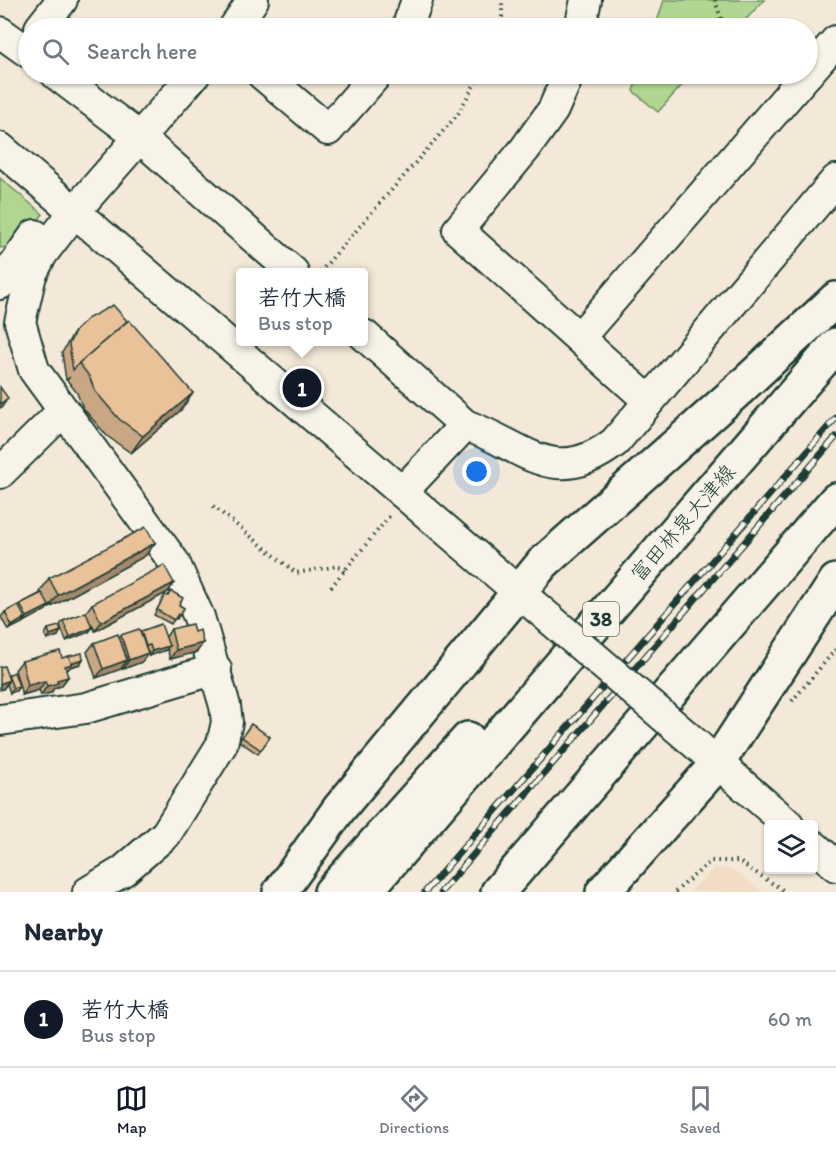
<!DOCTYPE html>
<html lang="en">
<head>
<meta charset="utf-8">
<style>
	:root { --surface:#fff; --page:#f2f2f3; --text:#1f2937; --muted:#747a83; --line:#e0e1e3; --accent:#111827 }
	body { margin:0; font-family:Itim,"Klee One",sans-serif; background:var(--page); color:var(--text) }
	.controls { position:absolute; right:18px; bottom:18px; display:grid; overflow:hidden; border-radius:6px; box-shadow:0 2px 4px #0004 }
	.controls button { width:54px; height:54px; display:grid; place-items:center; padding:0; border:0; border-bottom:2px solid var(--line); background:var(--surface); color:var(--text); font:30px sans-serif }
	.you { position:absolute; left:477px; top:472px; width:21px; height:21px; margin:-15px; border:4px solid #fff; border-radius:50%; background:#1a73e8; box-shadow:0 0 0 9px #1a73e833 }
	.badge { display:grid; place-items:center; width:39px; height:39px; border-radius:50%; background:var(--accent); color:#fff; font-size:20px; font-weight:700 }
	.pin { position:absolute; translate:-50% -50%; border:3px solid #fff; box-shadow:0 2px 6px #0006 }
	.popup { position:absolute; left:236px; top:268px; width:132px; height:78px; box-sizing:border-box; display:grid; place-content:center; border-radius:6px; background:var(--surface); filter:drop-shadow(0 2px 4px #0005); font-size:20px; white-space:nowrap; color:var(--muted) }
	.popup b { font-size:22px; color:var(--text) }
	.popup::after { content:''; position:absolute; left:50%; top:100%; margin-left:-12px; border:12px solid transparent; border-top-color:var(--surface) }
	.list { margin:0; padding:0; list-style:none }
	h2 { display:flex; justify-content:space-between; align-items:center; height:78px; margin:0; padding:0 24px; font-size:26px }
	h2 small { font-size:20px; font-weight:400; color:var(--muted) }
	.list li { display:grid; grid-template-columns:39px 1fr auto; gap:18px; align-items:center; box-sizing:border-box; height:96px; padding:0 24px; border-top:2px solid var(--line) }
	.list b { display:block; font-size:22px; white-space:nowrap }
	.list p { margin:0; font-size:20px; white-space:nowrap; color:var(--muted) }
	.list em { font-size:20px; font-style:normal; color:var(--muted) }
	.icon { flex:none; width:33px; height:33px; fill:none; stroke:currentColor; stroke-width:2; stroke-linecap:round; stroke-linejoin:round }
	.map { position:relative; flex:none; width:836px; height:892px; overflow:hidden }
	.search { position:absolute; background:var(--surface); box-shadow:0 2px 4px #0004; left:18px; right:18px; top:18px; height:66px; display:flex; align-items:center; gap:15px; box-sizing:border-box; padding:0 21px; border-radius:33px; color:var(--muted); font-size:22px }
	.sheet { height:174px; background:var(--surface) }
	nav { display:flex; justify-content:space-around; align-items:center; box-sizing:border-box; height:84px; border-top:2px solid var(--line); background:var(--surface); font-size:16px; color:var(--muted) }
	nav a { display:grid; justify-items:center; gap:3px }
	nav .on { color:var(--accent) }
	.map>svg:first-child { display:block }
	.built { fill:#f1ddc5 }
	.green { fill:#b0d691; stroke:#688a62; stroke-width:1.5 }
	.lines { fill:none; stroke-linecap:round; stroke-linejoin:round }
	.minor-casing { stroke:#1f3d34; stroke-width:34 }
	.major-casing { stroke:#1f3d34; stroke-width:38 }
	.path { stroke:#1f3d34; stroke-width:4; stroke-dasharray:1.5 4.5; stroke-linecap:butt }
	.minor { stroke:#f7f3e8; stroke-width:30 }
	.major { stroke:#f7f3e8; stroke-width:33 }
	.rail-casing { stroke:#1f3d34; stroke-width:7 }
	.rail { stroke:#f7f3e8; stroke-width:4.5; stroke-dasharray:14; stroke-linecap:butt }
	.minor-bridge-casing { stroke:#1f3d34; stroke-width:34; stroke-linecap:butt }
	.minor-bridge { stroke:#f7f3e8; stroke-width:30 }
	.wall { fill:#c9a784; stroke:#1f3d34; stroke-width:1.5 }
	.shaded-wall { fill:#a4886c; stroke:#1f3d34; stroke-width:1.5 }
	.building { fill:#eac29a; stroke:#1f3d34; stroke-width:1.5 }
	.labels { text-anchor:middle; stroke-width:4.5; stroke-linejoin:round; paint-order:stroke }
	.shield { fill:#f7f3e8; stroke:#60746a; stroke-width:1.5 }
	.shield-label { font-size:20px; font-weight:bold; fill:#1f3d34 }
	.street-label { font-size:21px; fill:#1f3d34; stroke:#f7f3e8 }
</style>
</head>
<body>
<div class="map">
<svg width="836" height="892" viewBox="0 0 836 892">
	<rect width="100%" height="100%" fill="#f4e9d8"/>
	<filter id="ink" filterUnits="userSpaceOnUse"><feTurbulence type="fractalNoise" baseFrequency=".0167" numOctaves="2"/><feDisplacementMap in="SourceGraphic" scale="12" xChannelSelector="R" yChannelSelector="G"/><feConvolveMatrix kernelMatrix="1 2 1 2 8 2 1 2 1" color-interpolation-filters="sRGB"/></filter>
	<g filter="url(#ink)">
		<!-- built -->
		<polygon class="built" points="715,868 732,869 764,892 689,892"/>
		<!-- green -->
		<g class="green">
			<polygon points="664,0 764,0 738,28 655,28"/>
			<polygon points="639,74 692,74 658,112 633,91"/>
			<polygon points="0,178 43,214 18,246 0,248"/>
		</g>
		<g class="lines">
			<!-- minor casing -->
			<g class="minor-casing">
				<g id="minor">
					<polyline points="40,28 62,0"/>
					<polyline points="234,28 253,0"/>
					<polyline points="407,28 417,0"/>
					<polyline points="580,28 586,0"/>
					<polyline points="0,32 28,52"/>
					<polyline points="808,73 836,41"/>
					<polyline points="56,74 139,137 293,272"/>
					<polyline points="262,74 328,130 377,74"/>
					<polyline points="569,74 553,110 525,149 458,230 648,400"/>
					<polyline points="0,148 550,619"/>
					<polyline points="0,284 35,235"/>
					<polyline points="364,335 465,425"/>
					<polyline points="579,338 807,74"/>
					<polyline points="0,473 63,411"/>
					<path d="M402,492L465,425C524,445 553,490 615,442L836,180"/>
					<polyline points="0,720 86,708 216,669"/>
					<polyline points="699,747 788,824"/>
					<polyline points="814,846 836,866"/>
					<polyline points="88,892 123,871 166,834 222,744 227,722 225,706 199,617 174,562 34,370 20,322 31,275 42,254 75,211 195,74"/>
				</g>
			</g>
			<!-- major casing -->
			<g class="major-casing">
				<g id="major">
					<polyline points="280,892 339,809 543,563 737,391 836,299"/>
					<polyline points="331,892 468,739"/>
					<polyline points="365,892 836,345"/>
					<polyline points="498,892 836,500"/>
					<polyline points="603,892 717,764 836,581"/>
				</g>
			</g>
			<!-- path -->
			<g class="path">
				<polyline points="715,0 724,28"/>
				<polyline points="497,28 502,17 502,0"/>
				<polyline points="320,272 458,114 480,74"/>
				<polyline points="213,506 296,573 338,566 345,571"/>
				<polyline points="331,587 392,513"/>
				<polyline points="792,701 836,649"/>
				<polyline points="675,892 711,861 738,861 786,892"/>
			</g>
			<!-- minor -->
			<use href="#minor" class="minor"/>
			<!-- major -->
			<use href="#major" class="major"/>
			<!-- rail casing -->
			<g class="rail-casing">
				<g id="rail">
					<polyline points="425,892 836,418"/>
					<polyline points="441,892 836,437"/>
				</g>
			</g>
			<!-- rail -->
			<use href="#rail" class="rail"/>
			<!-- minor-bridge casing -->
			<g class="minor-bridge-casing">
				<polyline id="minor-bridge" points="550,619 697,745"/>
			</g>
			<!-- minor-bridge -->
			<use href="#minor-bridge" class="minor-bridge"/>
		</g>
		<!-- wall -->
		<g class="wall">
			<polygon points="76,330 193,393 181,410 131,453 107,436 83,408 77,393 67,380 70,377 66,380 62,353 70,339"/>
			<polygon points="155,543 145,556 49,608 48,607 46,610 24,622 23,621 22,623 8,630 1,617 5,612 19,607 20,604 41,593 40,592 49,578"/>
			<polygon points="174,583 168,592 95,631 91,623 92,628 89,632 66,641 60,625 63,621 86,612 92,604"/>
			<polygon points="165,595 179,605 184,608 177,619 175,618 171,624 154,615"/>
			<polygon points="48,629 58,636 47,640 45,634"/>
			<polygon points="171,629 197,652 170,659 167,648 166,650 149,656 148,653 142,662 123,669 122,667 121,669 96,678 87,652 94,643 119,638 121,635 140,632 166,637"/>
			<polygon points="62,658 83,659 80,664 70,667 66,672 68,677 61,686 54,688 51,693 41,695 39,690 22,695 15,670 22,661"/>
			<polygon points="8,675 19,686 16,691 10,693 7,684 3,689"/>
			<polygon points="251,724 270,737 258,754 239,741"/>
		</g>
		<!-- shaded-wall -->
		<g class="shaded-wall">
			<polygon points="193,393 181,410 131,453 143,436"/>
			<polygon points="8,398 2,407 0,408 0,404"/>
			<polygon points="155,543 145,556 49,608 58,595"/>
			<polygon points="174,583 168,592 95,631 101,622"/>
			<polygon points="49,606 46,610 24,622 27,617"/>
			<polygon points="25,618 22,623 8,630 12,626"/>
			<polygon points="92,628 89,632 66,641 70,637"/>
			<polygon points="61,631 58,636 47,640 50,635"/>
			<polygon points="203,643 197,652 170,659 176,650"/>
			<polygon points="169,646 166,650 149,656 152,651"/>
			<polygon points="148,653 142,662 123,669 129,660"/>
			<polygon points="83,659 80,664 70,667 65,673 65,666 70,663"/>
			<polygon points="127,660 121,669 96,678 103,669"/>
			<polygon points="68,677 61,686 54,688 51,693 41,695 47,686 57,680"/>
			<polygon points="9,680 3,689 0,690 0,684"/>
			<polygon points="45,681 39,690 22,695 28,685"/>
			<polygon points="19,686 16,691 10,693 13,688"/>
		</g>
		<!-- building -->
		<g class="building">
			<polygon points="113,305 127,321 79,363 73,370 69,344 76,330 87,319"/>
			<polygon points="129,320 193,393 143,436 119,419 95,391 89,376 79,363"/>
			<polygon points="0,387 8,398 0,404"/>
			<polygon points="146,527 155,543 58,595 49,578"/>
			<polygon points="164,565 174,583 101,622 92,604"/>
			<polygon points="171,591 183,598 179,605 184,608 180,615 178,614 174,620 157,610 165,595 168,596"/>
			<polygon points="42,593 49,606 27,617 20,604"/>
			<polygon points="18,605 25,618 12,626 5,612"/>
			<polygon points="86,612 92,628 70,637 63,621"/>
			<polygon points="161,624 169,646 152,651 150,645 146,646 141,631"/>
			<polygon points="192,624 194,632 200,630 203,643 176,650 171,629"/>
			<polygon points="59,626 61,631 50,635 48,629"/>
			<polygon points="139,629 148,653 129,660 121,635"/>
			<polygon points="118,634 127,660 103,669 94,643"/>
			<polygon points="60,651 62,658 69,656 72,664 65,666 68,677 57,680 58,683 47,686 45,681 28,685 22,661"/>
			<polygon points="82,653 83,659 71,663 69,656"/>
			<polygon points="4,666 9,680 0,684 0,667"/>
			<polygon points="14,672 19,686 13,688 8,675"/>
			<polygon points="251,724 270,737 261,750 242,737"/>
		</g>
	</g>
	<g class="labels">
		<!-- shield labels -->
		<rect class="shield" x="583" y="602" width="36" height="34" rx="4.5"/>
		<g class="shield-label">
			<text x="601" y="626">38</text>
		</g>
		<!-- street labels -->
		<g class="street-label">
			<text transform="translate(683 523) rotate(-49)" y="7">富田林泉大津線</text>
		</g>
	</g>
</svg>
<div class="controls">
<button><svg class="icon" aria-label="layers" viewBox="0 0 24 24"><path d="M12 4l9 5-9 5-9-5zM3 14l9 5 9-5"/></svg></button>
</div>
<div class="you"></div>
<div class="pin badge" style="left:302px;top:388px">1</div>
<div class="popup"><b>若竹大橋</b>Bus stop</div>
<div class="search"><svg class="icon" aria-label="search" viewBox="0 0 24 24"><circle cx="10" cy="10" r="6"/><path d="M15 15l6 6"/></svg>Search here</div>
</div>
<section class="sheet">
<h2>Nearby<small></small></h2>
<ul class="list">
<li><span class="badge">1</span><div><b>若竹大橋</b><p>Bus stop</p></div><em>60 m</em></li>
</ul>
</section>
<nav>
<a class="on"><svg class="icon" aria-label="map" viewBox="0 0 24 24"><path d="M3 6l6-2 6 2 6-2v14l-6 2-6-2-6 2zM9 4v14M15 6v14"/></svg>Map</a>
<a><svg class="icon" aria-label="directions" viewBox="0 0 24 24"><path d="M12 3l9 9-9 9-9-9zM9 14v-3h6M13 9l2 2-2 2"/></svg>Directions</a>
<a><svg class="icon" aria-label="saved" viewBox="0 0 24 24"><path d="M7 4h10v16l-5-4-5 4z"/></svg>Saved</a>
</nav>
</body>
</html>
